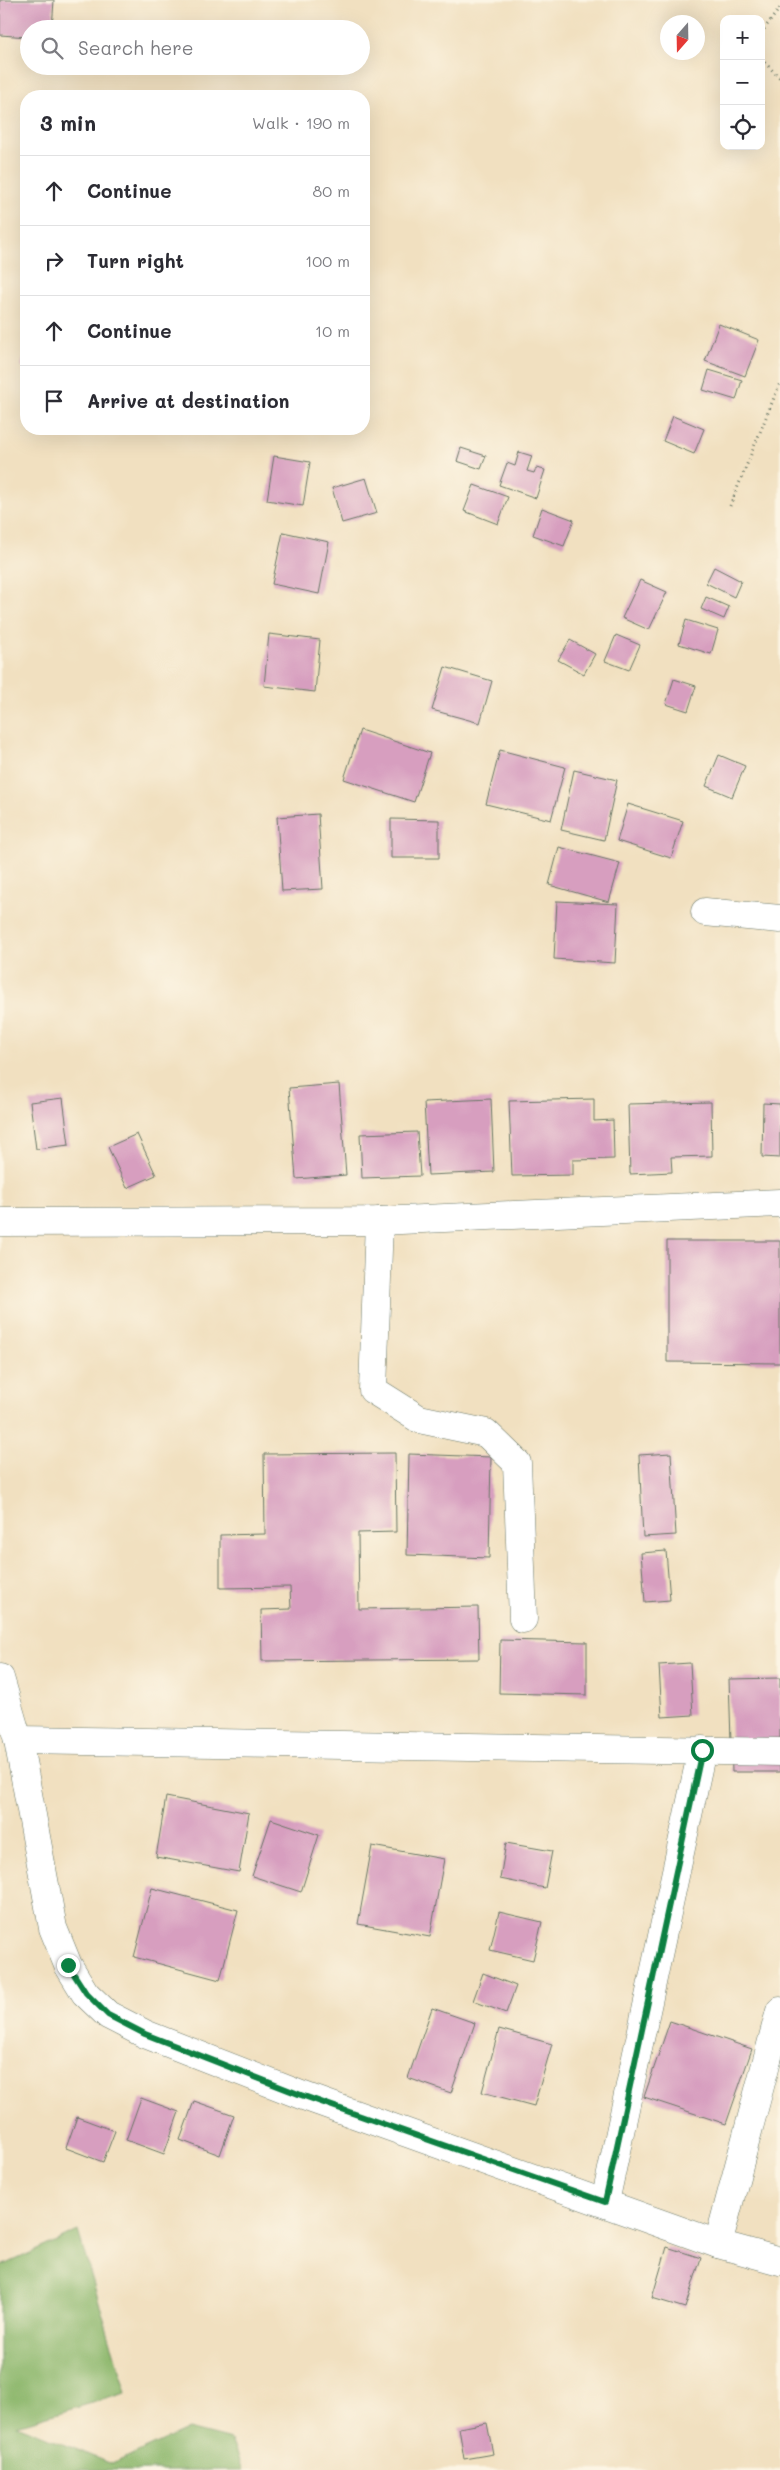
<!DOCTYPE html>
<html lang="en">
<head>
<meta charset="utf-8">
<style>
	:root { --surface:#fff; --page:#f7f7f7; --text:#2b2b33; --muted:#7c7c81; --line:#e1e1e2 }
	body { margin:0; font-family:Mali,sans-serif; background:var(--page); color:var(--text) }
	.controls { position:absolute; right:15px; top:15px; display:grid; overflow:hidden; border-radius:10px; box-shadow:0 5px 20px #0002 }
	.controls button { width:45px; height:45px; display:grid; place-items:center; padding:0; border:0; border-bottom:1px solid var(--line); background:var(--surface); color:var(--text); font:25px sans-serif }
	.compass { position:absolute; left:660px; top:15px; width:45px; height:45px; border-radius:50%; background:var(--surface); box-shadow:0 5px 20px #0002; rotate:200deg }
	.stop { position:absolute; width:15px; height:15px; margin:-11px; border:4px solid #0b8043; border-radius:50%; background:#fff }
	.stop.end { background:#0b8043; border-color:#fff; box-shadow:0 1px 5px #0008 }
	.list { margin:0; padding:0; list-style:none }
	h2 { display:flex; justify-content:space-between; align-items:center; height:65px; margin:0; padding:0 20px; font-size:21px }
	h2 small { font-size:16px; font-weight:400; color:var(--muted) }
	.list li { display:grid; grid-template-columns:32px 1fr auto; gap:15px; align-items:center; box-sizing:border-box; height:70px; padding:0 20px; border-top:1px solid var(--line) }
	.list b { display:block; font-size:19px; white-space:nowrap }
	.list em { font-size:16px; font-style:normal; color:var(--muted) }
	.icon { flex:none; width:28px; height:28px; fill:none; stroke:currentColor; stroke-width:2; stroke-linecap:round; stroke-linejoin:round }
	.map { position:relative; flex:none; width:780px; height:2470px; overflow:hidden }
	.search { position:absolute; background:var(--surface); box-shadow:0 5px 20px #0002; left:20px; top:20px; width:350px; height:55px; display:flex; align-items:center; gap:12px; box-sizing:border-box; padding:0 18px; border-radius:28px; color:var(--muted); font-size:19px }
	.panel { position:absolute; background:var(--surface); box-shadow:0 5px 20px #0002; left:20px; top:90px; width:350px; height:345px; border-radius:20px }
	.map>svg:first-child { display:block }
	.forest { fill:#90b96f; stroke:#587b52 }
	.building { fill:#d79ebf }
	.lines { fill:none; stroke-linecap:round; stroke-linejoin:round }
	.street-casing { stroke:#687665; stroke-width:29 }
	.path { stroke:#687665; stroke-width:3; stroke-dasharray:1 4; stroke-linecap:butt }
	.street { stroke:#fff; stroke-width:28 }
	.route { stroke:#0b8043; stroke-width:6 }
</style>
</head>
<body>
<div class="map">
<svg width="780" height="2470" viewBox="0 0 780 2470">
	<rect width="100%" height="100%" fill="#fcf5e5"/>
	<filter id="ink" filterUnits="userSpaceOnUse"><feTurbulence type="fractalNoise" baseFrequency=".02" numOctaves="2"/><feDisplacementMap in="SourceGraphic" scale="10" xChannelSelector="R" yChannelSelector="G"/><feConvolveMatrix kernelMatrix="1 2 1 2 8 2 1 2 1" color-interpolation-filters="sRGB"/></filter>
	<filter id="wash" filterUnits="userSpaceOnUse"><feTurbulence type="fractalNoise" baseFrequency=".0096" numOctaves="4" result="noise"/><feDisplacementMap in="SourceGraphic" scale="20" xChannelSelector="R" yChannelSelector="G"/><feGaussianBlur stdDeviation="1.12" result="paint"/><feColorMatrix in="noise" values="0 0 0 0 0 0 0 0 0 0 0 0 0 0 0 0 0 1.4 0 .05"/><feComposite in="paint" operator="in"/></filter>
	<g filter="url(#wash)">
		<rect width="100%" height="100%" fill="#f1e0c0"/>
		<!-- forest -->
		<polygon class="forest" points="78,2231 126,2393 17,2425 112,2464 188,2429 231,2440 243,2470 0,2470 0,2267"/>
		<g id="blocks">
			<!-- building -->
			<g class="building">
				<polygon points="0,0 54,0 52,29 29,29 29,37 0,35"/>
				<polygon points="719,324 759,340 745,376 705,361"/>
				<polygon points="26,350 26,367 21,366"/>
				<polygon points="709,370 742,380 736,400 703,390"/>
				<polygon points="673,416 704,429 694,454 663,441"/>
				<polygon points="461,448 486,456 481,469 457,461"/>
				<polygon points="519,452 532,456 527,471 534,473 536,468 545,470 536,498 499,485 507,463 515,466"/>
				<polygon points="274,456 310,462 303,506 267,500"/>
				<polygon points="366,478 377,513 342,523 332,488"/>
				<polygon points="474,485 508,497 498,524 464,511"/>
				<polygon points="542,508 574,520 564,546 533,535"/>
				<polygon points="283,532 329,542 319,594 272,584"/>
				<polygon points="714,567 741,581 734,597 706,583"/>
				<polygon points="640,580 667,592 649,630 622,618"/>
				<polygon points="706,597 729,607 724,619 701,609"/>
				<polygon points="686,620 718,630 711,654 679,644"/>
				<polygon points="269,634 320,640 315,692 264,686"/>
				<polygon points="616,635 640,645 629,670 605,661"/>
				<polygon points="570,640 595,654 584,674 558,660"/>
				<polygon points="445,667 492,681 480,723 432,710"/>
				<polygon points="674,679 696,686 688,711 666,704"/>
				<polygon points="360,730 430,753 414,802 344,779"/>
				<polygon points="500,750 565,767 551,820 486,804"/>
				<polygon points="719,755 745,766 732,797 706,786"/>
				<polygon points="574,770 617,780 604,840 561,830"/>
				<polygon points="628,804 683,821 671,858 617,841"/>
				<polygon points="318,814 323,889 282,891 277,817"/>
				<polygon points="391,819 439,820 439,858 391,858"/>
				<polygon points="559,847 620,863 609,902 549,885"/>
				<polygon points="557,901 618,904 615,963 554,959"/>
				<polygon points="339,1084 346,1175 296,1179 289,1088"/>
				<polygon points="63,1098 69,1145 36,1149 30,1102"/>
				<polygon points="491,1099 494,1172 428,1175 424,1102"/>
				<polygon points="594,1099 594,1121 613,1120 614,1159 573,1160 573,1175 512,1176 509,1101"/>
				<polygon points="711,1102 712,1156 671,1157 672,1172 630,1174 628,1104"/>
				<polygon points="763,1103 780,1104 780,1158 762,1157"/>
				<polygon points="417,1132 420,1176 362,1178 360,1134"/>
				<polygon points="137,1134 156,1175 127,1188 108,1147"/>
				<polygon points="667,1241 780,1241 780,1363 667,1362"/>
				<polygon points="395,1453 396,1532 358,1533 359,1609 478,1607 479,1659 262,1661 261,1610 291,1609 290,1587 220,1588 220,1535 265,1534 264,1454"/>
				<polygon points="671,1453 676,1535 643,1537 639,1455"/>
				<polygon points="409,1454 491,1457 489,1558 407,1555"/>
				<polygon points="666,1551 670,1600 645,1602 641,1553"/>
				<polygon points="500,1640 587,1642 587,1695 499,1693"/>
				<polygon points="690,1663 693,1715 662,1717 659,1665"/>
				<polygon points="780,1678 780,1772 732,1772 729,1679"/>
				<polygon points="166,1797 249,1813 239,1872 156,1857"/>
				<polygon points="271,1819 319,1835 301,1892 252,1876"/>
				<polygon points="506,1843 552,1851 545,1888 500,1879"/>
				<polygon points="372,1846 444,1859 430,1937 358,1924"/>
				<polygon points="152,1888 238,1910 220,1980 134,1957"/>
				<polygon points="499,1912 542,1922 533,1960 490,1950"/>
				<polygon points="483,1973 516,1986 506,2013 473,2001"/>
				<polygon points="432,2008 475,2023 451,2093 408,2078"/>
				<polygon points="670,2021 752,2049 726,2124 644,2097"/>
				<polygon points="499,2029 552,2044 534,2106 482,2092"/>
				<polygon points="141,2098 179,2112 164,2154 126,2140"/>
				<polygon points="194,2101 234,2115 220,2155 180,2140"/>
				<polygon points="77,2117 115,2131 103,2162 66,2148"/>
				<polygon points="667,2247 701,2258 685,2308 652,2298"/>
				<polygon points="487,2423 493,2454 464,2459 459,2428"/>
			</g>
		</g>
	</g>
	<g filter="url(#ink)">
		<use href="#blocks" fill-opacity="0" stroke="#687665" stroke-width="1"/>
		<g class="lines">
			<!-- street casing -->
			<g class="street-casing">
				<g id="street">
					<polyline points="705,912 780,919"/>
					<polyline points="379,1221 373,1390 419,1419 486,1433 517,1463 523,1619"/>
					<polyline points="0,1222 379,1221 780,1203"/>
					<polyline points="0,1678 18,1740 53,1928 68,1965 85,1993 108,2015 145,2034 301,2095 718,2244 780,2261"/>
					<polyline points="18,1740 780,1752"/>
					<polyline points="605,2202 702,1750"/>
					<polyline points="718,2244 780,2011"/>
				</g>
			</g>
			<!-- path -->
			<g class="path">
				<polyline points="761,33 780,8"/>
				<polyline points="761,59 780,78"/>
				<polyline points="730,506 780,383"/>
			</g>
			<!-- street -->
			<use href="#street" class="street"/>
		</g>
	</g>
	<g class="lines" filter="url(#ink)">
		<!-- route -->
		<polyline class="route" points="68,1965 86,1993 108,2015 145,2034 301,2095 605,2202 702,1750"/>
	</g>
</svg>
<div class="controls">
<button>+</button>
<button>−</button>
<button><svg class="icon" aria-label="locate" viewBox="0 0 24 24"><circle cx="12" cy="12" r="6"/><path d="M12 2v4M12 18v4M2 12h4M18 12h4"/></svg></button>
</div>
<svg class="compass" viewBox="-18 -18 36 36"><path d="M0-13l5 13h-10z" fill="#e53935"/><path d="M0 13l5-13h-10z" fill="#7c7c81"/></svg>
<div class="stop" style="left:702px;top:1750px"></div>
<div class="stop end" style="left:68px;top:1965px"></div>
<div class="search"><svg class="icon" aria-label="search" viewBox="0 0 24 24"><circle cx="10" cy="10" r="6"/><path d="M15 15l6 6"/></svg>Search here</div>
<section class="panel">
<h2>3 min<small>Walk · 190 m</small></h2>
<ul class="list">
<li><svg class="icon" aria-label="ahead" viewBox="0 0 24 24"><path d="M12 20V5M6 11l6-6 6 6"/></svg><div><b>Continue</b></div><em>80 m</em></li>
<li><svg class="icon" aria-label="right" viewBox="0 0 24 24"><path d="M7 20v-9h11M14 6l5 5-5 5"/></svg><div><b>Turn right</b></div><em>100 m</em></li>
<li><svg class="icon" aria-label="ahead" viewBox="0 0 24 24"><path d="M12 20V5M6 11l6-6 6 6"/></svg><div><b>Continue</b></div><em>10 m</em></li>
<li><svg class="icon" aria-label="arrive" viewBox="0 0 24 24"><path d="M6 21V4h12l-3 4 3 4H6"/></svg><div><b>Arrive at destination</b></div></li>
</ul>
</section>
</div>
</body>
</html>
